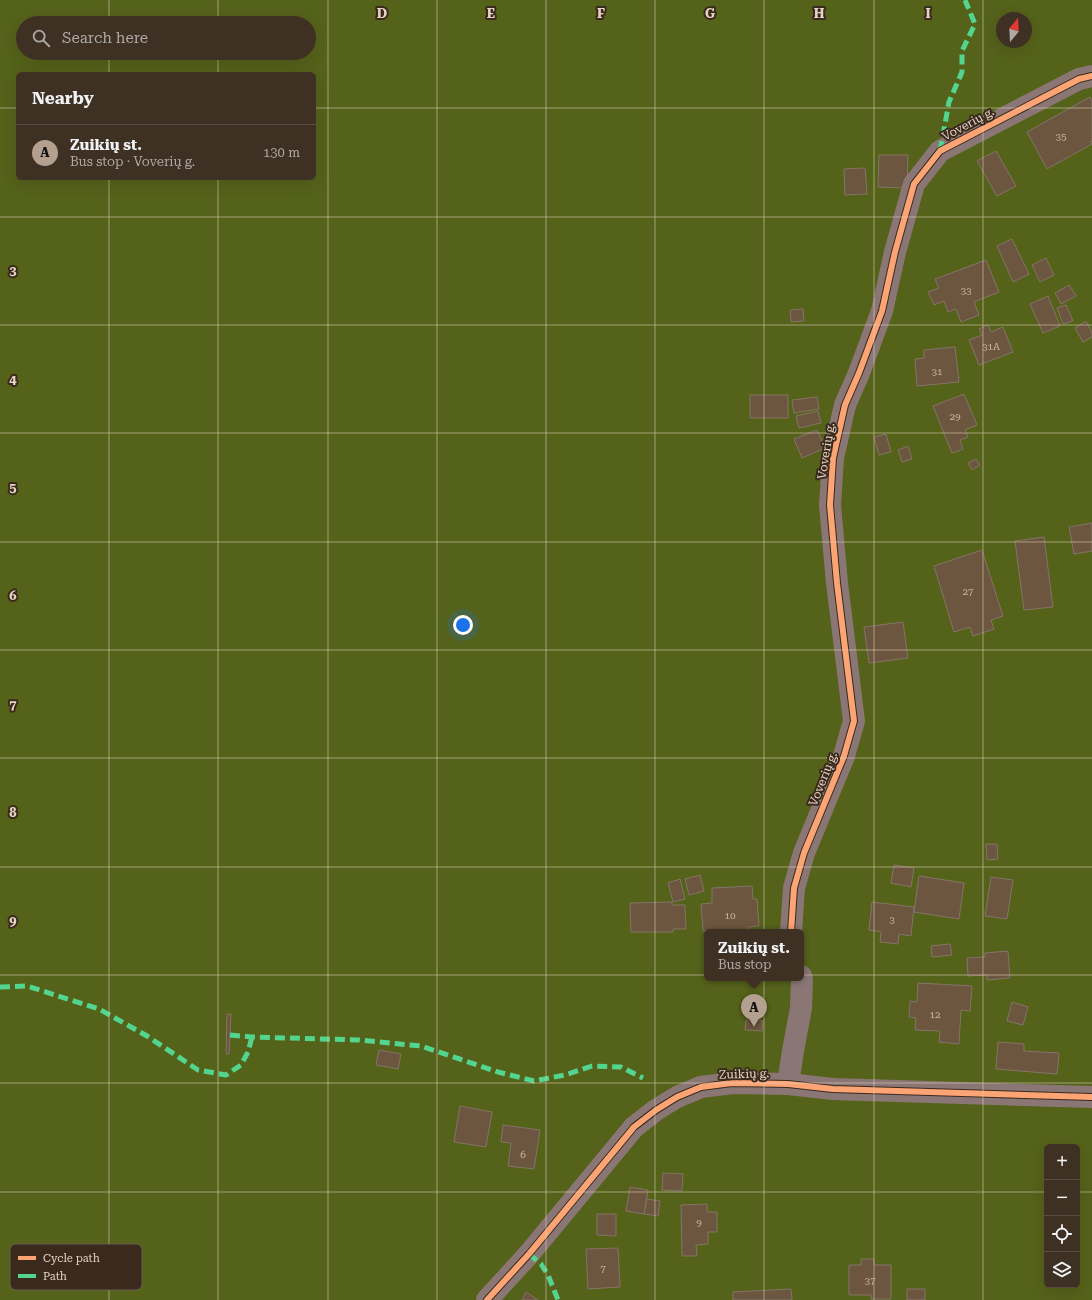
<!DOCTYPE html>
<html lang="en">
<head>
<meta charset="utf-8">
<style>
	:root { --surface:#3e3023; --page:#45382b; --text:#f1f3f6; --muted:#ada9a6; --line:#574b41; --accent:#b3a08f }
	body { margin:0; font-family:"Roboto Serif",serif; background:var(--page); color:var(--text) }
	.controls { position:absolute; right:12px; bottom:12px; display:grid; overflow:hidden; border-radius:6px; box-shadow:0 4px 16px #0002 }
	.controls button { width:36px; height:36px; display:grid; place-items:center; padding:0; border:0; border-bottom:1px solid var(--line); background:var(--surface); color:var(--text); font:20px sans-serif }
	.compass { position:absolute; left:996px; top:12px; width:36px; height:36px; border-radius:50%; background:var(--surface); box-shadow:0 4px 16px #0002; rotate:18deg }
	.you { position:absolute; left:463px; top:625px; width:14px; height:14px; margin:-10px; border:3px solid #fff; border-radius:50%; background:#1a73e8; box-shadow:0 0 0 6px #1a73e833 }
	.badge { display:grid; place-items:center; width:26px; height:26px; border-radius:50%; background:var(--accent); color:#111; font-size:13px; font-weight:700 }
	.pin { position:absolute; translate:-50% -33px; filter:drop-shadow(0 1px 2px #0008) }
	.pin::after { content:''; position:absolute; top:21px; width:14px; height:12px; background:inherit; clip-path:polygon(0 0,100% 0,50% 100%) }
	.popup { position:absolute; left:704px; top:929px; width:100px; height:52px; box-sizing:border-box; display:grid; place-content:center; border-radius:6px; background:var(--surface); filter:drop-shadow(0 1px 3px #0005); font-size:13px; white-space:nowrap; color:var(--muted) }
	.popup b { font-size:15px; color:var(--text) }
	.popup::after { content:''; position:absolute; left:50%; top:100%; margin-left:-8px; border:8px solid transparent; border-top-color:var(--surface) }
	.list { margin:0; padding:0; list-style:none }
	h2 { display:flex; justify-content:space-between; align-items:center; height:52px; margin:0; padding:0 16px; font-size:17px }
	h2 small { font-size:13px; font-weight:400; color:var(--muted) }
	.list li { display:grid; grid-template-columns:26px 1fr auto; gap:12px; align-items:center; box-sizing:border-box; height:56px; padding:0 16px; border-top:1px solid var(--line) }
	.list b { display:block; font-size:15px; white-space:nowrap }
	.list p { margin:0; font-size:13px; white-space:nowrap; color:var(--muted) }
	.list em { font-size:13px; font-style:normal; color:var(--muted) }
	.icon { flex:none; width:22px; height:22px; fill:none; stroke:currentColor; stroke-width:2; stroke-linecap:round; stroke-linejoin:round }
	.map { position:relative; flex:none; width:1092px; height:1300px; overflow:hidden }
	.search { position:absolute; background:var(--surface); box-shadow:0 4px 16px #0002; left:16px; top:16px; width:300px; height:44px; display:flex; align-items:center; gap:10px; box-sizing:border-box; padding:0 14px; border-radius:22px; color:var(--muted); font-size:15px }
	.panel { position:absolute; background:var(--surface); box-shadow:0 4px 16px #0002; left:16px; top:72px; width:300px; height:108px; border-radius:6px }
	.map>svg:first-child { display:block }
	.green { fill:#55621a; fill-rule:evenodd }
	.building { fill:#6c563f; stroke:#847467 }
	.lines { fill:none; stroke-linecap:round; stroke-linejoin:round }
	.street { stroke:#8a7775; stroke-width:22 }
	.quiet { stroke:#53d58f; stroke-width:5; stroke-dasharray:10 5; stroke-linecap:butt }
	.cycleway-casing { stroke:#392a1d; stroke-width:8 }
	.cycleway { stroke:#fda474; stroke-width:6 }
	.grid { fill:none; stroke:#e7d3c3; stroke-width:1; stroke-opacity:0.55 }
	.labels { text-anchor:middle; stroke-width:4; stroke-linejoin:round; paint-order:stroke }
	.number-label { font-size:10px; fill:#c8b4a2 }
	.street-label { font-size:12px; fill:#e7d3c3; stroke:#392a1d }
	.key { fill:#392a1d; stroke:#6d5d4f; stroke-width:1 }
	.key-label { font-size:11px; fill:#e7d3c3 }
	.grid-label { font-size:13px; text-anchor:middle; font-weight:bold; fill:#e7d3c3; stroke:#392a1d; stroke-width:4; stroke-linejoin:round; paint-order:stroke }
</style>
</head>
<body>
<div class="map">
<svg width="1092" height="1300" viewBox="0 0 1092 1300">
	<rect width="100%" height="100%" fill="#52402f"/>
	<!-- green -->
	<path class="green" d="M0,0H1092V1300H0ZM1002,18H1026V42H1002ZM23,23H309V53H23ZM18,74H314V178H18ZM707,932H801V978H707ZM1047,1147H1077V1285H1047Z"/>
	<!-- building -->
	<g class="building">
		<polygon points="1090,97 1092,101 1092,141 1090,142 1092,144 1047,169 1027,132"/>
		<polygon points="996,151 1016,186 997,196 977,161"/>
		<polygon points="879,155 908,155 907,188 878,187"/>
		<polygon points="865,168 867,194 845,195 844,169"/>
		<polygon points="1012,239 1029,274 1013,282 997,246"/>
		<polygon points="1046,258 1054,275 1040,282 1032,265"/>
		<polygon points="986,260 999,292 974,302 979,315 961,322 956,309 948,312 944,301 934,305 928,292 939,288 935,279"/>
		<polygon points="1069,285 1076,296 1061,304 1055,293"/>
		<polygon points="1048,296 1060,326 1043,333 1030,304"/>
		<polygon points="1066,305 1073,321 1063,324 1057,308"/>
		<polygon points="803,309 804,321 791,322 790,310"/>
		<polygon points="1086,321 1092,332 1092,337 1083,342 1075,328"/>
		<polygon points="988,325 991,332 1003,327 1013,352 979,365 969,340 982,335 979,329"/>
		<polygon points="955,347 959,382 917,386 915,359 924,358 924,350"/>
		<polygon points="964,394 977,425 965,430 968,437 960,440 963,449 952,453 933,406"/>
		<rect x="750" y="395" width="38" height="23"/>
		<polygon points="817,397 819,409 794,413 792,400"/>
		<polygon points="818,411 821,423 799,428 796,416"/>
		<polygon points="817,430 825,448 802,458 794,439"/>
		<polygon points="886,434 891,452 879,455 874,437"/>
		<polygon points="908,446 912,459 902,462 898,450"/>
		<polygon points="976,459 980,465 972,470 968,463"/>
		<polygon points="1092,523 1092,551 1074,554 1069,527"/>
		<polygon points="1044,537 1053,607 1024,610 1015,541"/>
		<polygon points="982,550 1003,616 991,620 994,629 973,636 970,627 954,632 934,566"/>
		<polygon points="903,622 908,658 869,663 864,627"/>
		<polygon points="986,844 997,844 998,859 987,860"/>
		<polygon points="894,865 914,868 911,887 891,883"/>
		<polygon points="700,875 704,891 689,895 685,879"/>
		<polygon points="919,876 964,883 959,919 914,912"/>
		<polygon points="991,877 1013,880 1007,919 985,916"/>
		<polygon points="680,879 685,899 673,902 668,883"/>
		<polygon points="752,886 753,899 757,899 759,926 748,927 748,932 703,931 701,904 712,903 712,888"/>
		<polygon points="672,902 672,905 685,905 686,929 673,929 673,932 631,932 630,903"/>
		<polygon points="872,902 914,907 911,936 899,934 898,944 880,942 881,932 869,930"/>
		<polygon points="950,944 952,955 932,957 931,946"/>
		<polygon points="1008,951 1010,978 987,980 987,975 968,976 967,958 985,957 985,953"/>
		<polygon points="918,983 972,986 970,1011 961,1010 959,1044 939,1042 940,1031 915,1030 916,1018 909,1017 910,1001 917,1002"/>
		<polygon points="1012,1002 1028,1007 1023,1025 1007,1021"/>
		<polygon points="227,1014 231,1014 229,1054 226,1054"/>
		<polygon points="746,1020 763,1021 762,1031 745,1030"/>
		<polygon points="998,1042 1024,1044 1024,1051 1059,1053 1057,1074 996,1069"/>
		<polygon points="379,1050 401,1054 398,1069 376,1065"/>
		<polygon points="460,1106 492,1112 486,1147 454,1142"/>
		<polygon points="503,1125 540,1130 534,1169 508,1166 511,1143 501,1142"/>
		<polygon points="663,1173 683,1174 682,1191 662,1190"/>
		<polygon points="630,1187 648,1190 644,1214 626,1211"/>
		<polygon points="647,1199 660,1201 658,1216 644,1214"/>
		<polygon points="707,1204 707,1212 717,1212 717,1232 708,1232 708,1244 696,1245 697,1256 682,1256 681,1205"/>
		<polygon points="597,1214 616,1214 616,1236 597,1235"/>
		<polygon points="618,1248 620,1287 588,1289 586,1249"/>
		<polygon points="861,1259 874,1259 874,1265 891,1265 891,1299 871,1299 871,1295 849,1295 849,1265 861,1265"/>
		<polygon points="791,1289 792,1300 733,1300 733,1292"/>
		<rect x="907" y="1289" width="18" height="11"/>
		<polygon points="526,1292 538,1300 522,1300"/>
	</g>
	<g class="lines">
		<!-- street -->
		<g class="street">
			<polyline points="791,932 794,888 804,853 844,756 854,721 837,583 830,505 833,458 845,405 859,373 882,311 895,252 914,184 940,151 1079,79 1092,76"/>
			<polyline points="788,1084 793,1051 801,1008 802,980 801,976"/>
			<polyline points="487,1300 529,1254 634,1127 656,1110 677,1097 701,1087 732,1083 788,1084 833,1089 1092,1097"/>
		</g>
		<!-- quiet -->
		<g class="quiet">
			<polyline points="940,151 949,102 962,72 962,51 975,24 965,0"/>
			<polyline points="0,987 27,986 99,1009 147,1036 198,1070 226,1075 241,1065 248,1052 252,1037"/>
			<polyline points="230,1035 252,1037 359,1040 421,1046 498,1072 534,1081 565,1075 592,1066 621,1067 643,1078"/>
			<polyline points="529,1254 541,1264 548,1275 558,1300"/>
		</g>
		<!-- cycleway casing -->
		<g class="cycleway-casing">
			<g id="cycleway">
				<polyline points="791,932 794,888 804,853 844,756 854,721 837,583 830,505 833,458 845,405 859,373 882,311 895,252 914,184 940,151 1079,79 1092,76"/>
				<polyline points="487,1300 529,1254 634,1127 656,1110 677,1097 701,1087 732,1083 788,1084 833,1089 1092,1097"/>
			</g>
		</g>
		<!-- cycleway -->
		<use href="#cycleway" class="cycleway"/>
	</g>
	<!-- grid -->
	<path class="grid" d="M109,0V23M218,0V23M328,0V1300M437,0V1300M546,0V1300M655,0V1300M764,0V1300M874,0V1300M983,0V1300M109,53V74M218,53V74M0,108H18M314,108H1092M109,178V1300M218,178V1300M0,217H1092M0,325H1092M0,433H1092M0,542H1092M0,650H1092M0,758H1092M0,867H1092M0,975H1092M0,1083H1092M0,1192H1047M1077,1192H1092"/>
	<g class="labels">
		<!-- number labels -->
		<g class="number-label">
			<text x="1061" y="140">35</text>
			<text x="966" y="294">33</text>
			<text x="991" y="350">31A</text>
			<text x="937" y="375">31</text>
			<text x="955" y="420">29</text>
			<text x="968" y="595">27</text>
			<text x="730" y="919">10</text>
			<text x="892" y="923">3</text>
			<text x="935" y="1018">12</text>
			<text x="523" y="1158">6</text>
			<text x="699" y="1226">9</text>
			<text x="603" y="1272">7</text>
			<text x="870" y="1284">37</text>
		</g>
		<!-- street labels -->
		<g class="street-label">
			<text transform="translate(968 124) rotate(-28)" y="4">Voverių g.</text>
			<text transform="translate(826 451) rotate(-81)" y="4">Voverių g.</text>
			<text transform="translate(823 779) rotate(-68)" y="4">Voverių g.</text>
			<text transform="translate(744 1074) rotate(-2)" y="4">Zuikių g.</text>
		</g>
	</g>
	<!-- legend -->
	<rect x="10" y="1244" width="132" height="46" rx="6" class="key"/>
	<rect x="18" y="1256" width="18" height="4" fill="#fda474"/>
	<rect x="18" y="1274" width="18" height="4" fill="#53d58f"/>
	<g class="key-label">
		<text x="43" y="1262">Cycle path</text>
		<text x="43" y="1280">Path</text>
	</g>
	<g class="grid-label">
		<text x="382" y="18">D</text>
		<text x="491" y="18">E</text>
		<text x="601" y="18">F</text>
		<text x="710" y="18">G</text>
		<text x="819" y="18">H</text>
		<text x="928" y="18">I</text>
		<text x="13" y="275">3</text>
		<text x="13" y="384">4</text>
		<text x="13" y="492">5</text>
		<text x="13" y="600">6</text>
		<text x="13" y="709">7</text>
		<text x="13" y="817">8</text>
		<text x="13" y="925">9</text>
	</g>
</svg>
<div class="controls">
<button>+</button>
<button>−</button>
<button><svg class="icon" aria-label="locate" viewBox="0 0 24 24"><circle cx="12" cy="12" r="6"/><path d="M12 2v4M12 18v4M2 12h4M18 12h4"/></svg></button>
<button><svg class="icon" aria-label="layers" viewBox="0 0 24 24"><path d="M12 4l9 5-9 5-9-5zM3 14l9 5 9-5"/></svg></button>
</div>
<svg class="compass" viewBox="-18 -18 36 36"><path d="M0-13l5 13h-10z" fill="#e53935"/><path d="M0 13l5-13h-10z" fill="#ada9a6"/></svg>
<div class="you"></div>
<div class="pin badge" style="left:754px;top:1027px">A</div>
<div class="popup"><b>Zuikių st.</b>Bus stop</div>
<div class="search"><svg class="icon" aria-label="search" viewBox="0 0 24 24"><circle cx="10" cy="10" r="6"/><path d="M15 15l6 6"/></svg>Search here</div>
<section class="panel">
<h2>Nearby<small></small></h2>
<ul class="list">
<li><span class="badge">A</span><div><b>Zuikių st.</b><p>Bus stop · Voverių g.</p></div><em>130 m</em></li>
</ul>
</section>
</div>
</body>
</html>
